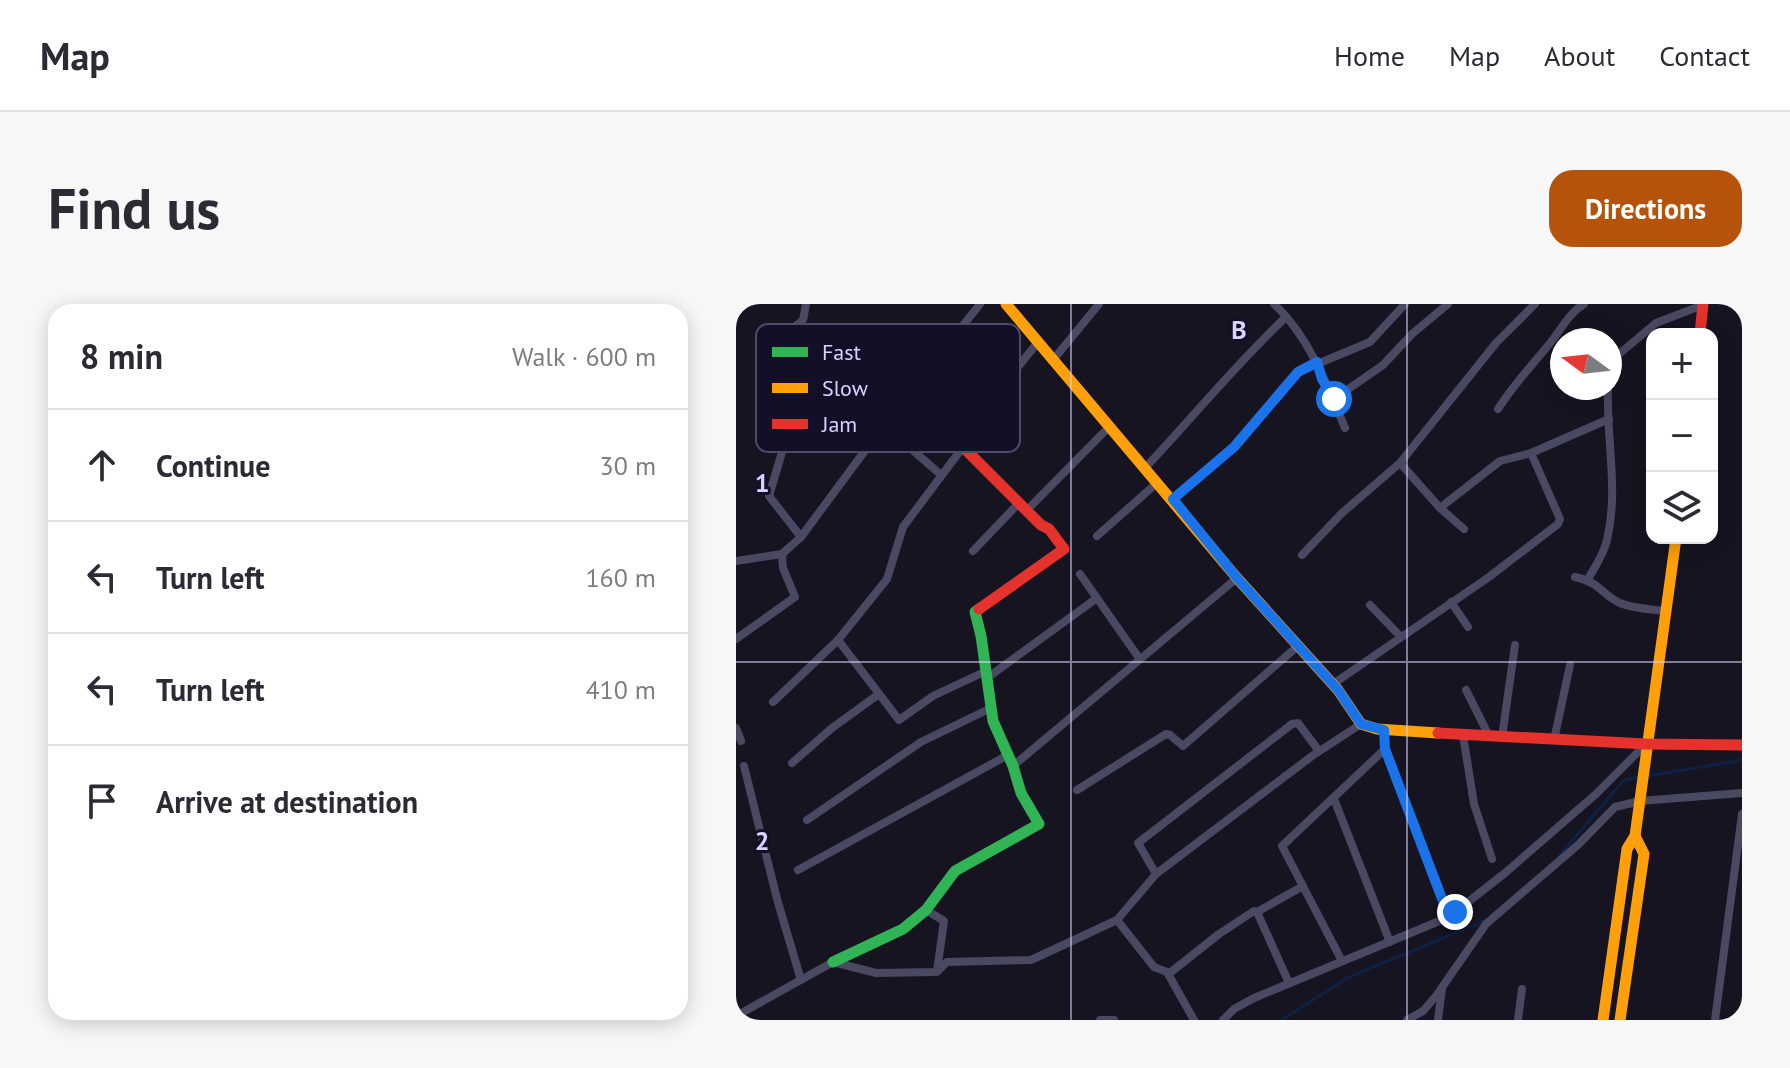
<!DOCTYPE html>
<html lang="en">
<head>
<meta charset="utf-8">
<style>
	:root { --surface:#fff; --page:#f7f7f7; --text:#2b2b33; --muted:#7c7c81; --line:#e1e1e2; --accent:#b45309 }
	body { margin:0; font-family:"PT Sans",sans-serif; background:var(--page); color:var(--text) }
	.controls { position:absolute; right:24px; top:24px; display:grid; overflow:hidden; border-radius:16px; box-shadow:0 4px 20px #0003 }
	.controls button { width:72px; height:72px; display:grid; place-items:center; padding:0; border:0; border-bottom:2px solid var(--line); background:var(--surface); color:var(--text); font:40px sans-serif }
	.compass { position:absolute; left:814px; top:24px; width:72px; height:72px; border-radius:50%; background:var(--surface); box-shadow:0 4px 20px #0003; rotate:285deg }
	.stop { position:absolute; width:24px; height:24px; margin:-18px; border:6px solid #1a73e8; border-radius:50%; background:#fff }
	.stop.end { background:#1a73e8; border-color:#fff; box-shadow:0 2px 8px #0008 }
	.list { margin:0; padding:0; list-style:none }
	h2 { display:flex; justify-content:space-between; align-items:center; height:104px; margin:0; padding:0 32px; font-size:34px }
	h2 small { font-size:26px; font-weight:400; color:var(--muted) }
	.list li { display:grid; grid-template-columns:52px 1fr auto; gap:24px; align-items:center; box-sizing:border-box; height:112px; padding:0 32px; border-top:2px solid var(--line) }
	.list b { display:block; font-size:30px; white-space:nowrap }
	.list em { font-size:26px; font-style:normal; color:var(--muted) }
	.icon { flex:none; width:44px; height:44px; fill:none; stroke:currentColor; stroke-width:2; stroke-linecap:round; stroke-linejoin:round }
	.map { position:relative; flex:none; width:1006px; height:716px; overflow:hidden; border-radius:24px }
	header { display:flex; align-items:center; gap:48px; box-sizing:border-box; height:112px; padding:0 40px; background:var(--surface); border-bottom:2px solid var(--line) }
	header strong { font-size:38px }
	nav { display:flex; gap:44px; margin-inline-start:auto; font-size:28px }
	.intro { display:flex; align-items:center; justify-content:space-between; box-sizing:border-box; height:192px; padding:0 48px }
	h1 { margin:0; font-size:56px }
	.button { padding:20px 36px; border-radius:24px; background:var(--accent); color:#fff; font-size:28px; font-weight:700 }
	main { display:flex; gap:48px; padding:0 48px }
	aside { flex:1; background:var(--surface); border-radius:24px; box-shadow:0 4px 20px #0003 }
	.map>svg:first-child { display:block }
	.lines { fill:none; stroke-linecap:round; stroke-linejoin:round }
	.stream { stroke:#0d2144; stroke-width:3 }
	.street { stroke:#4a4962; stroke-width:8 }
	.fast { stroke:#30b455; stroke-width:11 }
	.slow { stroke:#ff9f0a; stroke-width:11 }
	.jam { stroke:#e5322d; stroke-width:11 }
	.route { stroke:#1a73e8; stroke-width:10 }
	.grid { fill:none; stroke:#d9d4ff; stroke-width:2; stroke-opacity:0.55 }
	.key { fill:#130f26; stroke:#4e4a67; stroke-width:2 }
	.key-label { font-size:22px; fill:#d9d4ff }
	.grid-label { font-size:26px; text-anchor:middle; font-weight:bold; fill:#d9d4ff; stroke:#130f26; stroke-width:6; stroke-linejoin:round; paint-order:stroke }
</style>
</head>
<body>
<header>
<strong>Map</strong>
<nav><a>Home</a><a>Map</a><a>About</a><a>Contact</a></nav>
</header>
<div class="intro"><h1>Find us</h1><a class="button">Directions</a></div>
<main>
<aside>
<h2>8 min<small>Walk · 600 m</small></h2>
<ul class="list">
<li><svg class="icon" aria-label="ahead" viewBox="0 0 24 24"><path d="M12 20V5M6 11l6-6 6 6"/></svg><div><b>Continue</b></div><em>30 m</em></li>
<li><svg class="icon" aria-label="left" viewBox="0 0 24 24"><path d="M17 20v-9H6M10 6l-5 5 5 5"/></svg><div><b>Turn left</b></div><em>160 m</em></li>
<li><svg class="icon" aria-label="left" viewBox="0 0 24 24"><path d="M17 20v-9H6M10 6l-5 5 5 5"/></svg><div><b>Turn left</b></div><em>410 m</em></li>
<li><svg class="icon" aria-label="arrive" viewBox="0 0 24 24"><path d="M6 21V4h12l-3 4 3 4H6"/></svg><div><b>Arrive at destination</b></div></li>
</ul>
</aside>
<div class="map">
<svg width="1006" height="716" viewBox="0 0 1006 716">
	<rect width="100%" height="100%" fill="#161421"/>
	<g class="lines">
		<!-- stream -->
		<g class="stream">
			<polyline points="911,472 1006,456"/>
			<polyline points="823,552 888,476 904,473"/>
			<polyline points="546,716 611,674 748,617"/>
		</g>
		<!-- street -->
		<g class="street">
			<path d="M538,0C572,31 592,82 609,124"/>
			<polyline points="317,56 363,0"/>
			<polyline points="874,62 877,55 920,19 967,1"/>
			<polyline points="81,63 204,170"/>
			<path d="M64,74C51,56 53,45 57,24L67,16L70,0"/>
			<polyline points="598,95 647,61 676,30 712,0"/>
			<path d="M762,105C778,80 791,67 810,44C823,30 831,10 848,0"/>
			<polyline points="48,117 46,148 33,192 65,233"/>
			<polyline points="664,159 704,204 728,225"/>
			<path d="M410,163C457,113 500,60 550,13"/>
			<polyline points="437,195 498,143 562,68 634,38 669,0"/>
			<polyline points="704,204 764,157 795,149 873,115"/>
			<polyline points="291,206 374,122"/>
			<polyline points="361,232 422,178"/>
			<polyline points="237,247 283,199"/>
			<polyline points="566,251 606,209 664,159 760,39 799,0"/>
			<polyline points="0,257 46,250 65,233 148,121 244,0"/>
			<polyline points="344,270 403,354"/>
			<path d="M839,273C864,278 866,291 884,299C898,305 915,305 929,307"/>
			<path d="M852,275C859,263 868,250 871,236C883,185 870,135 872,84"/>
			<polyline points="715,298 732,323"/>
			<polyline points="634,301 665,333"/>
			<polyline points="0,335 59,293 47,264 46,250"/>
			<polyline points="102,336 163,416 197,392 250,367"/>
			<polyline points="251,374 361,294"/>
			<polyline points="597,380 753,273 822,220 824,215 795,149"/>
			<polyline points="730,386 753,432"/>
			<polyline points="37,398 102,336 151,275 167,223 227,143 261,89 302,38"/>
			<polyline points="0,424 5,437"/>
			<polyline points="648,426 649,445 713,613"/>
			<polyline points="727,431 738,500 756,555"/>
			<polyline points="766,433 779,341"/>
			<polyline points="818,436 834,361"/>
			<polyline points="56,459 96,424 143,390"/>
			<polyline points="8,462 41,595 65,676"/>
			<polyline points="277,462 501,274"/>
			<polyline points="341,486 430,430 434,431 447,442 563,341"/>
			<polyline points="598,495 654,638"/>
			<polyline points="71,516 185,438 255,404"/>
			<polyline points="62,566 272,451"/>
			<polyline points="420,570 402,539 556,420 562,419 583,447"/>
			<polyline points="190,606 208,617 201,667"/>
			<polyline points="521,608 567,582"/>
			<polyline points="381,616 418,663 431,668 458,716"/>
			<polyline points="606,657 546,542 649,445"/>
			<polyline points="431,668 435,668 483,630 518,607 521,608 553,679"/>
			<polyline points="0,712 97,658 140,669 201,668 211,658 295,656 381,616 420,570 576,452 625,420"/>
			<polyline points="364,716 378,716"/>
			<polyline points="487,716 498,705 518,694 713,613 769,569 860,490 909,441"/>
			<polyline points="671,716 687,707 700,692 750,620 843,540 879,503 904,497 1006,489"/>
			<polyline points="702,716 706,685"/>
			<polyline points="782,716 786,685"/>
			<polyline points="979,716 1006,510"/>
		</g>
		<!-- fast -->
		<polyline class="fast" points="97,658 167,625 190,606 219,567 303,520 285,489 277,462 257,417 245,332 239,308 243,305"/>
		<!-- slow -->
		<g class="slow">
			<polyline points="270,0 501,274 602,386 625,420 641,425 702,429"/>
			<polyline points="867,716 891,545 899,532 940,234"/>
			<polyline points="884,716 908,550 899,532"/>
		</g>
		<!-- jam -->
		<g class="jam">
			<polyline points="964,30 967,0"/>
			<polyline points="227,143 305,221 313,225 328,245 243,305"/>
			<polyline points="702,429 910,440 1006,441"/>
		</g>
	</g>
	<g class="lines">
		<!-- route -->
		<polyline class="route" points="598,95 586,75 581,58 562,68 498,143 437,195 501,274 602,386 625,420 648,426 649,445 713,613 719,608"/>
	</g>
	<!-- grid -->
	<path class="grid" d="M335,0V716M671,0V716M0,358H1006"/>
	<!-- legend -->
	<rect x="20" y="20" width="264" height="128" rx="12" class="key"/>
	<rect x="36" y="43" width="36" height="10" fill="#30b455"/>
	<rect x="36" y="79" width="36" height="10" fill="#ff9f0a"/>
	<rect x="36" y="115" width="36" height="10" fill="#e5322d"/>
	<g class="key-label">
		<text x="86" y="56">Fast</text>
		<text x="86" y="92">Slow</text>
		<text x="86" y="128">Jam</text>
	</g>
	<g class="grid-label">
		<text x="503" y="35">B</text>
		<text x="26" y="188">1</text>
		<text x="26" y="546">2</text>
	</g>
</svg>
<div class="controls">
<button>+</button>
<button>−</button>
<button><svg class="icon" aria-label="layers" viewBox="0 0 24 24"><path d="M12 4l9 5-9 5-9-5zM3 14l9 5 9-5"/></svg></button>
</div>
<svg class="compass" viewBox="-18 -18 36 36"><path d="M0-13l5 13h-10z" fill="#e53935"/><path d="M0 13l5-13h-10z" fill="#7c7c81"/></svg>
<div class="stop" style="left:598px;top:95px"></div>
<div class="stop end" style="left:719px;top:608px"></div>
</div>
</main>
</body>
</html>
